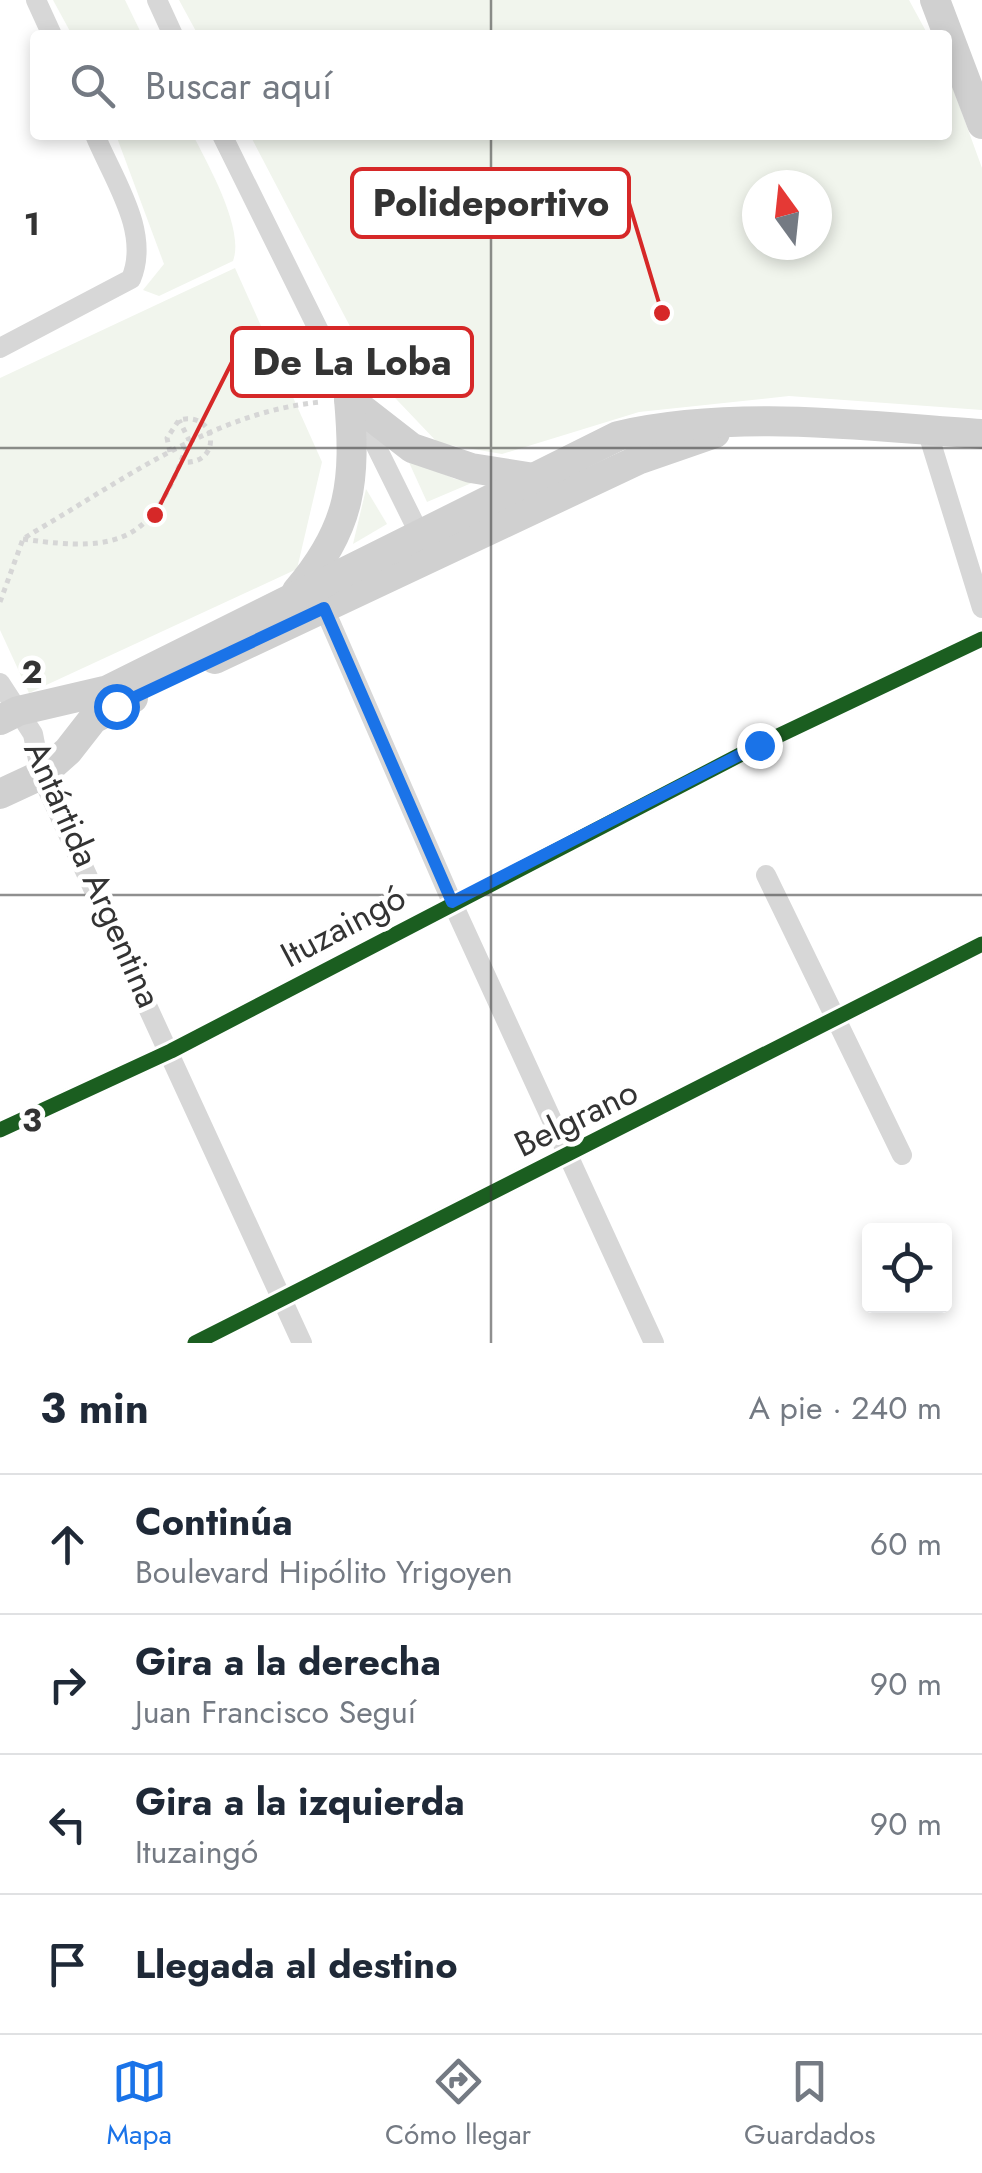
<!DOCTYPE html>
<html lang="es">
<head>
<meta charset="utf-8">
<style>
	:root { --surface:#fff; --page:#f6f6f7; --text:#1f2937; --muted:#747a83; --line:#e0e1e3; --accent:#1a73e8 }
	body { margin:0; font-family:Jost,sans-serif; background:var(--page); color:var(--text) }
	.controls { position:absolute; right:30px; bottom:30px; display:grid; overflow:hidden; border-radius:10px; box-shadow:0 5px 15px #0003 }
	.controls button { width:90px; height:90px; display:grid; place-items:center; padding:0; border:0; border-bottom:2px solid var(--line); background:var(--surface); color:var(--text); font:50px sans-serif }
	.compass { position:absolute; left:742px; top:170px; width:90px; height:90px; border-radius:50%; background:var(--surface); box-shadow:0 5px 15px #0003; rotate:345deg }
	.stop { position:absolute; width:30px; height:30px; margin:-22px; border:8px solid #1a73e8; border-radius:50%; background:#fff }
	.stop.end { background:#1a73e8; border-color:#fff; box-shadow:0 2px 10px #0008 }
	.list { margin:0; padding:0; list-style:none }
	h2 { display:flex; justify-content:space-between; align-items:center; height:130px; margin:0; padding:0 40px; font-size:42px }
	h2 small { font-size:32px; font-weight:400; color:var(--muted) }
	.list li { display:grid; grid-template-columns:65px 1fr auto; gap:30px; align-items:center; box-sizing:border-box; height:140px; padding:0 40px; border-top:2px solid var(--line) }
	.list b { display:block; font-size:38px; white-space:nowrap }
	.list p { margin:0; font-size:32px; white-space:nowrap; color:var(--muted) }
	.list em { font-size:32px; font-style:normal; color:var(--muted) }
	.icon { flex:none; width:55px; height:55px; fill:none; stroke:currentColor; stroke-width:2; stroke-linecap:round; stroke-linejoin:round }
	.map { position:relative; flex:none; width:982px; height:1343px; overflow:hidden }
	.search { position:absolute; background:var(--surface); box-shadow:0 5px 15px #0003; left:30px; right:30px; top:30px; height:110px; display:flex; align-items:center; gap:25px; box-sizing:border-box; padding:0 35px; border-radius:10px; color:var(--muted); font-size:38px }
	.sheet { height:690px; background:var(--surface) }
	nav { display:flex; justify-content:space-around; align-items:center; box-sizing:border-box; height:140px; border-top:2px solid var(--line); background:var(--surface); font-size:28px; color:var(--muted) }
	nav a { display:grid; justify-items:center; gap:5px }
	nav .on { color:var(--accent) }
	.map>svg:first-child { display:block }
	.green { fill:#f1f5ed; fill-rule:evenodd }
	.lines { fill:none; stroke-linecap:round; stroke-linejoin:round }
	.path { stroke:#d6d6d6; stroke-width:5; stroke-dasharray:5 5; stroke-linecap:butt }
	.street { stroke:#d7d7d7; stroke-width:20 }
	.secondary { stroke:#d0d0d0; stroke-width:30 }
	.cycleway-casing { stroke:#fff; stroke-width:21 }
	.cycleway { stroke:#1b5e20; stroke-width:15 }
	.route { stroke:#1a73e8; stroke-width:12 }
	.grid { fill:none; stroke:#333; stroke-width:2.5; stroke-opacity:0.55 }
	.labels { text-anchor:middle; stroke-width:10; stroke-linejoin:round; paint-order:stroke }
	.street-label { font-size:35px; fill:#333; stroke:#fff }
	.grid-label { font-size:32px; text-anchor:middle; font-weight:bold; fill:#333; stroke:#fff; stroke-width:10; stroke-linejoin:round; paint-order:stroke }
	.leader { fill:none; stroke:#d62828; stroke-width:4 }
	.callout-dot { fill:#d62828; stroke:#fff; stroke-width:4 }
	.callout { fill:#fff; stroke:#d62828; stroke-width:4 }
	.callout-label { font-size:38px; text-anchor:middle; font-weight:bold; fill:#333 }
</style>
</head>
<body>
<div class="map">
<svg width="982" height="1343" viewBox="0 0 982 1343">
	<rect width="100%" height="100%" fill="#fff"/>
	<!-- green -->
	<g class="green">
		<polygon points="53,0 125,0 142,35 72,35"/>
		<polygon points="179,0 909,0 928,35 198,35"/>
		<path d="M947,72L982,168V410L789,396L639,412L502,454L438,443L378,380L250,135H947ZM757,185H817V245H757Z"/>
		<path d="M116,135H193C208,165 245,229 233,261L159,296L143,290L164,264Z"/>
		<polygon points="235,268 322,462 297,569 29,693 0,630 0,378"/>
		<polygon points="407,458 455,479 474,482 427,502"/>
		<polygon points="366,489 387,524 353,544"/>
	</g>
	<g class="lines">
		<!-- path -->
		<g class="path">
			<path d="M170,452L167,438L179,420C218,410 223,466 182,462"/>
			<path d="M23,539C126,554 154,539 189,440L179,420"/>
			<path d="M0,602L23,539L34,532C125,479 214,412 321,402"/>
		</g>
		<!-- street -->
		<g class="street">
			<polyline points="36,0 52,35"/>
			<polyline points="157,0 173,35"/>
			<polyline points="222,135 424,543"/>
			<path d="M0,348L131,279C151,232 113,179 95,135"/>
			<polyline points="927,430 982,608"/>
			<polyline points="324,608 452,902 654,1343"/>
			<polyline points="0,683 33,734 41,775 302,1343"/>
			<polyline points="766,875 902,1155"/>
			<polyline points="0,1130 171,1051 759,745 982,639"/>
			<polyline points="195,1343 982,944"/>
		</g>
		<!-- secondary -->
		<g class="secondary">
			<polyline points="935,0 982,124"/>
			<polyline points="349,399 412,448 471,468 534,478"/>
			<path d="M297,591C352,527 356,480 349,399"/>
			<polyline points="215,659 640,459 715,433"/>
			<path d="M0,720L18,711L108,690L618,436C735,409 863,426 982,434"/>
			<polyline points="0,794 41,775 68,751 93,719 133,698"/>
		</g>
		<!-- cycleway casing -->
		<g class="cycleway-casing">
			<g id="cycleway">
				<polyline points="0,1130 171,1051 759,745 982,639"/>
				<polyline points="195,1343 982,944"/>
			</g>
		</g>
		<!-- cycleway -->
		<use href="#cycleway" class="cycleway"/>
	</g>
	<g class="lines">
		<!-- route -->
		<polyline class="route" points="116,706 324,608 452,902 759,745"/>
	</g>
	<!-- grid -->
	<path class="grid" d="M491,0V35M491,135V1343M0,448H982M0,895H982"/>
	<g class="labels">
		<!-- street labels -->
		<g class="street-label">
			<text transform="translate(93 874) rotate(66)" y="12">Antártida Argentina</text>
			<text transform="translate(343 926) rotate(-28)" y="12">Ituzaingó</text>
			<text transform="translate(576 1118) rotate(-26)" y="12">Belgrano</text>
		</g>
	</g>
	<g class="grid-label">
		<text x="32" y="235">1</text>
		<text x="32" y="683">2</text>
		<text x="32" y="1131">3</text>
	</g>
	<!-- callouts -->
	<path class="leader" d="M662 313L629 203M155 515L232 362"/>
	<g class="callout-dot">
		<circle cx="662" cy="313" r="10"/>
		<circle cx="155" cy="515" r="10"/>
	</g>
	<g class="callout">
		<rect x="352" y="169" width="277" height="68" rx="10"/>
		<rect x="232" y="328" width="240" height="68" rx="10"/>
	</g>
	<g class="callout-label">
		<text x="491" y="216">Polideportivo</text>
		<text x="352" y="375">De La Loba</text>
	</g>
</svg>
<div class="controls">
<button><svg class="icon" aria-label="locate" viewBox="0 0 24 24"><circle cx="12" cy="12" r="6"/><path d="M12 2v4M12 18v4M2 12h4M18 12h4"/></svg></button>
</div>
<svg class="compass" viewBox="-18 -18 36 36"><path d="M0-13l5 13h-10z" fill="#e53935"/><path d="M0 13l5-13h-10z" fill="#747a83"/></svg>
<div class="stop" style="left:116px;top:706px"></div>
<div class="stop end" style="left:759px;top:745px"></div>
<div class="search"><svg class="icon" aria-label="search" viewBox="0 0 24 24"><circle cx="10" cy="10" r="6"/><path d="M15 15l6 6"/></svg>Buscar aquí</div>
</div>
<section class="sheet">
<h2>3 min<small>A pie · 240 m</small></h2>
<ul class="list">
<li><svg class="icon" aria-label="ahead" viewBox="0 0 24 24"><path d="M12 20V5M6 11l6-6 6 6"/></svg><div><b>Continúa</b><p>Boulevard Hipólito Yrigoyen</p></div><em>60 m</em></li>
<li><svg class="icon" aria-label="right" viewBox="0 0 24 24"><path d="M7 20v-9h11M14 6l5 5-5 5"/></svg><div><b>Gira a la derecha</b><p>Juan Francisco Seguí</p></div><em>90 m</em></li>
<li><svg class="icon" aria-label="left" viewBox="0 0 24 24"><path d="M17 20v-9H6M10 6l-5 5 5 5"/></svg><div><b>Gira a la izquierda</b><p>Ituzaingó</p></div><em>90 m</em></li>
<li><svg class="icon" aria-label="arrive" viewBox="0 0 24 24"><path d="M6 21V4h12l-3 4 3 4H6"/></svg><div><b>Llegada al destino</b></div></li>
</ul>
</section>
<nav>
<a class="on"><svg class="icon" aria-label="map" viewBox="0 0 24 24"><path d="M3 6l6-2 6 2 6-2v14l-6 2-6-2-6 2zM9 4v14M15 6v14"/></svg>Mapa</a>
<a><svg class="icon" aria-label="directions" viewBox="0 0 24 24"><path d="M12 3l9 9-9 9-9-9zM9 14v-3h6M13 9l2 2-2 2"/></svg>Cómo llegar</a>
<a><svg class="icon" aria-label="saved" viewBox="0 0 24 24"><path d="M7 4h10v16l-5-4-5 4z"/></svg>Guardados</a>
</nav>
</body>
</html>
